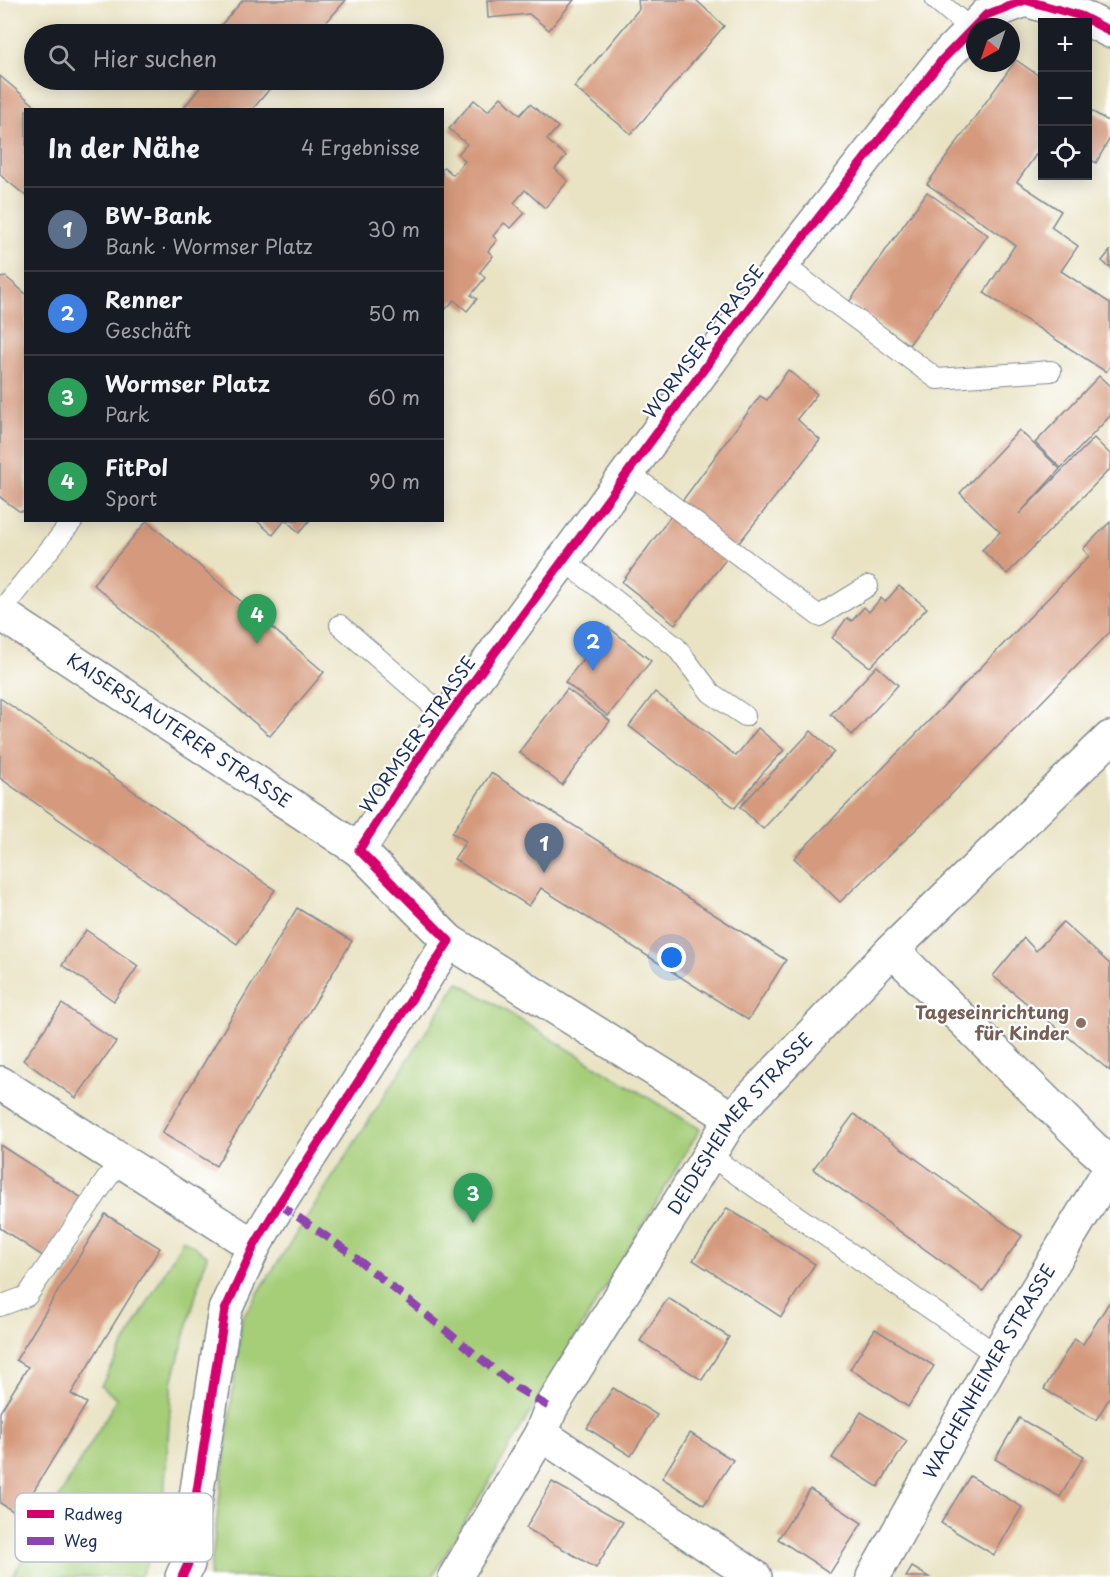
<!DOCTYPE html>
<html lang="de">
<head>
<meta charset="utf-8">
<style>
	:root { --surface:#171b24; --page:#242831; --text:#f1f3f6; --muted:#9ea1a6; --line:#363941; --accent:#0b8043 }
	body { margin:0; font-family:"Playpen Sans",sans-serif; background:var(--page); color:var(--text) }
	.controls { position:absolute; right:18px; top:18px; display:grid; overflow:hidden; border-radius:0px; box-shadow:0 3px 15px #0003 }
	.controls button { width:54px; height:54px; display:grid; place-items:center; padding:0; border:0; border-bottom:2px solid var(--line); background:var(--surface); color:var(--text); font:30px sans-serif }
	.compass { position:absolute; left:966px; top:18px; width:54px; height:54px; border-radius:50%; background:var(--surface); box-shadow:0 3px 15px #0003; rotate:220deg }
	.you { position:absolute; left:672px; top:958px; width:21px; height:21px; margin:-15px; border:4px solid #fff; border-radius:50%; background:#1a73e8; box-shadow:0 0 0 9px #1a73e833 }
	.badge { display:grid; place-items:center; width:39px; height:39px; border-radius:50%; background:var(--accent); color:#fff; font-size:20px; font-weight:700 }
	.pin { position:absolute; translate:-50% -50px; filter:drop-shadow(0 2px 3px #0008) }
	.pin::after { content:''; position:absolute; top:32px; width:21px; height:18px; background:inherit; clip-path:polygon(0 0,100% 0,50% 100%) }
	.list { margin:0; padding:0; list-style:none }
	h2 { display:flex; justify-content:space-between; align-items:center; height:78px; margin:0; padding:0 24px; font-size:26px }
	h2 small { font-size:20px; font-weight:400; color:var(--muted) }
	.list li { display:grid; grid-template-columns:39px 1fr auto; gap:18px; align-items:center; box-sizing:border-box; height:84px; padding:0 24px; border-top:2px solid var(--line) }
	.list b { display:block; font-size:22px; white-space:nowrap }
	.list p { margin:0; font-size:20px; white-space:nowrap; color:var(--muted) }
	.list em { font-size:20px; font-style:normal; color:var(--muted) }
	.icon { flex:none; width:33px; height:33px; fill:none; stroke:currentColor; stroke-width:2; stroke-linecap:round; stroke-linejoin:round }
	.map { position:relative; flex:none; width:1110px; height:1577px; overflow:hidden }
	.search { position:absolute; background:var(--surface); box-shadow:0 3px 15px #0003; left:24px; top:24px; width:420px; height:66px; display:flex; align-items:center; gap:15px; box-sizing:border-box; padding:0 21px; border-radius:33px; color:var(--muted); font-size:22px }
	.panel { position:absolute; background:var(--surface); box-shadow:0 3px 15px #0003; left:24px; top:108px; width:420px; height:414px; border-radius:0px }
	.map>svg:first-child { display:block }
	.green { fill:#a6ce79; stroke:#607e6c; stroke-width:1.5 }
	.building { fill:#d59a7d }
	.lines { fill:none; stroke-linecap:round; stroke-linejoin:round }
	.service-casing { stroke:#828991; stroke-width:22 }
	.minor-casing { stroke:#828991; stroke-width:36 }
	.service { stroke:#fff; stroke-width:20 }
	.minor { stroke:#fff; stroke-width:33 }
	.quiet { stroke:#8e44ad; stroke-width:8; stroke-dasharray:15 8; stroke-linecap:butt }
	.cycleway-casing { stroke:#fff; stroke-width:13 }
	.cycleway { stroke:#d6006c; stroke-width:9 }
	.education-dot { fill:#8d6e63; stroke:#fff; stroke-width:2 }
	.labels { text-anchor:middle; stroke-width:4.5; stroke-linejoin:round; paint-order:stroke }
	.street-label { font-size:18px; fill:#1b2f5e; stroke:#fff }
	.education-label { font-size:18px; font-weight:bold; fill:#785e54; stroke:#fff; text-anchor:end }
	.key { fill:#fff; stroke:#bbc1cf; stroke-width:1.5 }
	.key-label { font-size:16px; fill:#1b2f5e }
</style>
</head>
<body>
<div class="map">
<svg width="1110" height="1577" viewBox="0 0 1110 1577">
	<rect width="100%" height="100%" fill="#fff"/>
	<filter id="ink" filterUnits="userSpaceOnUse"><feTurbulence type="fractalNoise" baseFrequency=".0167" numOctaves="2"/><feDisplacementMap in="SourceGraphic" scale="12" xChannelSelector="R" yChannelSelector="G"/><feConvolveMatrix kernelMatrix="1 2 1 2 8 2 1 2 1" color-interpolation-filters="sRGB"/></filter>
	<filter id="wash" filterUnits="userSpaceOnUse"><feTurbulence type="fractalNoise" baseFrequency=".008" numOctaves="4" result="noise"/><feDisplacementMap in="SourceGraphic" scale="24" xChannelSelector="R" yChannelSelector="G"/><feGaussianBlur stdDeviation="1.35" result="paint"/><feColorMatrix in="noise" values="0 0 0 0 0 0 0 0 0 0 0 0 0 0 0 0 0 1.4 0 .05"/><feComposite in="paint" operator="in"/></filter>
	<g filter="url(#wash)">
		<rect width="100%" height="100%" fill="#e9e3c4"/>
		<!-- green -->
		<g class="green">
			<polygon points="458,982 700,1129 432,1577 209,1577 210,1574 242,1318"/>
			<polygon points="183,1239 207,1255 172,1382 161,1538 140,1577 12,1577 117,1399 101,1386"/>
		</g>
		<g id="blocks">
			<!-- building -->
			<g class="building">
				<polygon points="243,0 346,0 316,34 213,34"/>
				<polygon points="487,0 574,0 549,30 529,14 488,18"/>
				<polygon points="638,0 696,0 724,26 631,134 574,87 639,9"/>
				<polygon points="1016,60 1042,78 1042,146 1017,182 1061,211 1051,227 1078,246 1061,271 1110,303 1110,366 1106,372 984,293 1015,245 927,184"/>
				<polygon points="0,76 40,110 26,110 26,196 0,175"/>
				<polygon points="206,80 277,80 252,110 182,110"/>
				<polygon points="501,97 520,115 530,104 558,127 547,140 566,156 555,169 568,181 545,208 525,190 514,203 525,213 511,228 504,223 493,236 497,240 488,251 493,256 480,272 485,278 471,295 477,299 467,311 454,300 442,313 442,169 444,167 453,175 465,161 458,154 467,144 449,129 474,100 488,111"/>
				<polygon points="1088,109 1110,122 1110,138 1096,163 1088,158"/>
				<polygon points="927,192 988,235 909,345 849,302"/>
				<polygon points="1110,251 1110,268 1102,261"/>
				<polygon points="6,277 26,294 26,511 19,511 0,497 0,278"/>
				<polygon points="788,370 817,394 797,419 820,440 675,624 622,582 760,396 767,400"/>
				<polygon points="1099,376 1110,386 1110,416 1061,468 1035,443"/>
				<polygon points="1019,430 1060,469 1019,514 1094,438 1110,454 1110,469 1007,574 982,550 1000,532 960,493"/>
				<polygon points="256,520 285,520 273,535"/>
				<polygon points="286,520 310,520 299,533"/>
				<polygon points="147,521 324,672 270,736 93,584"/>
				<polygon points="1110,522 1110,632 933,813 840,902 794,858 885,766 1089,556 1083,549"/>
				<polygon points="899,586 927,608 870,667 832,638 847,618 852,621 864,607 869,612 881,598 885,602"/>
				<polygon points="608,627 651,661 608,716 565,682"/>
				<polygon points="877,666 898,685 852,735 831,714"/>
				<polygon points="567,689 610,721 562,785 519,752"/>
				<polygon points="655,692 736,756 758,728 784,750 761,775 735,808 629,726"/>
				<polygon points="0,698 275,890 237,944 0,778"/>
				<polygon points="811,731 834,752 763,829 740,807"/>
				<polygon points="491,773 786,960 748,1020 541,888 529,906 454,859 466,841 452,833"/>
				<polygon points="297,908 352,941 216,1166 162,1133"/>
				<polygon points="1063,922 1110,964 1110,1071 993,976 1024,938 1036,951"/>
				<polygon points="86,930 138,966 114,1001 62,965"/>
				<polygon points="62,1004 116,1042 76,1098 23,1060"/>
				<polygon points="854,1114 1022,1236 983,1291 813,1169"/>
				<polygon points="0,1145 82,1198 44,1257 0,1228"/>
				<polygon points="727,1208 815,1264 781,1317 693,1260"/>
				<polygon points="105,1214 160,1248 71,1394 87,1403 19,1515 0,1503 0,1412 28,1367 16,1360"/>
				<polygon points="668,1298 729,1337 702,1380 640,1341"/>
				<polygon points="1110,1301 1110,1397 1096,1420 1044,1389 1074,1339 1083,1344"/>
				<polygon points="875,1329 934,1366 908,1407 850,1369"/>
				<polygon points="613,1388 657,1415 631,1456 587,1428"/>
				<polygon points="861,1412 907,1441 878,1487 832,1458"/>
				<polygon points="1019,1418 1084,1456 1060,1497 995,1459"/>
				<polygon points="690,1433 733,1460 704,1505 662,1478"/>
				<polygon points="970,1476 1022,1507 994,1555 941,1523"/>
				<polygon points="552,1482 623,1522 596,1568 526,1528"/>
				<polygon points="810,1489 862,1523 830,1573 778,1539"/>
				<polygon points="912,1567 929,1577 906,1577"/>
			</g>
		</g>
	</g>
	<g filter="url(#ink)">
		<use href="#blocks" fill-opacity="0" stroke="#828991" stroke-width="1.5"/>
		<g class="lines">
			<!-- service casing -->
			<g class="service-casing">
				<g id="service">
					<polyline points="936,0 972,30"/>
					<polyline points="782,264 937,379 1051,371"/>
					<polyline points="628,472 819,616 868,586"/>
					<polyline points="563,560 676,647 711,693 745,716"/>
					<polyline points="0,612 73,520"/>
					<polyline points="340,625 447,718"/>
					<polyline points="709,1155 997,1355"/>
					<polyline points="0,1306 27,1296 119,1161"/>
				</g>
			</g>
			<!-- minor casing -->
			<g class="minor-casing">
				<g id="minor">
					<path id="s1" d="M0,613L359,850"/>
					<polyline points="449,941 732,1118"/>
					<polyline points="892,950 1093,1148 1110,1163"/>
					<polyline points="0,1083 254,1246"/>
					<polyline points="541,1434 755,1577"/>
					<polyline points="182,1577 188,1564 193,1516 225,1310 254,1246 279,1204 449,941 359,850 429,742 769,281 942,60 986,15 1025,0 1081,16 1110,31"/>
					<path id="s2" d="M455,1577L541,1434L551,1408L732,1118L892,950L1110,738"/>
					<path id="s3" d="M873,1577L997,1355L1110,1169"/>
				</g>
			</g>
			<!-- service -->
			<use href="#service" class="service"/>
			<!-- minor -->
			<use href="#minor" class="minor"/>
			<!-- quiet -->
			<polyline class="quiet" points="279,1204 346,1250 517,1388 551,1408"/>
			<!-- cycleway casing -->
			<g class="cycleway-casing">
				<polyline id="cycleway" points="182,1577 188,1564 193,1516 225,1310 254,1246 279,1204 449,941 359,850 429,742 769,281 942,60 986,15 1025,0 1081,16 1110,31"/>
			</g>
			<!-- cycleway -->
			<use href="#cycleway" class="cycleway"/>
		</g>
	</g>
	<!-- markers -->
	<circle class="education-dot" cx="1081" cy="1023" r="6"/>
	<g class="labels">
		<!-- street labels -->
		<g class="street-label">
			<text transform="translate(704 342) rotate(-53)" y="6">WORMSER STRASSE</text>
			<text dy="6" stroke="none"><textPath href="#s1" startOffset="214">KAISERSLAUTERER STRASSE</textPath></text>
			<text transform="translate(418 735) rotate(-55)" y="6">WORMSER STRASSE</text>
			<text dy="6" stroke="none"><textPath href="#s2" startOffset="537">DEIDESHEIMER STRASSE</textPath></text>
			<text dy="6" stroke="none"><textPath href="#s3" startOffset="236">WACHENHEIMER STRASSE</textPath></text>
		</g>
		<!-- education labels -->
		<g class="education-label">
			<text x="1069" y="1019">Tageseinrichtung<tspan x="1069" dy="21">für Kinder</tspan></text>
		</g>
	</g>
	<!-- legend -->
	<rect x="15" y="1493" width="198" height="69" rx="9" class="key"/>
	<rect x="27" y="1510" width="27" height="8" fill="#d6006c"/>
	<rect x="27" y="1537" width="27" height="8" fill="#8e44ad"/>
	<g class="key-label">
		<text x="64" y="1520">Radweg</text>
		<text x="64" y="1547">Weg</text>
	</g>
</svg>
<div class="controls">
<button>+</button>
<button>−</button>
<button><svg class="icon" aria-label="locate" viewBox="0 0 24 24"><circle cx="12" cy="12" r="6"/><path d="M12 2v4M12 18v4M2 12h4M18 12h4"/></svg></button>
</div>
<svg class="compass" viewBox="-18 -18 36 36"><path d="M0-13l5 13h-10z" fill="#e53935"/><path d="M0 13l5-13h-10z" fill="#9ea1a6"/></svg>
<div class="you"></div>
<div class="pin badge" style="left:544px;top:873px;background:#5c6f8a">1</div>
<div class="pin badge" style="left:593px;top:671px;background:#3f7fe0">2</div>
<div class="pin badge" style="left:473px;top:1223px;background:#2e9e5b">3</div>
<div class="pin badge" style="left:257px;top:644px;background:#2e9e5b">4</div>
<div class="search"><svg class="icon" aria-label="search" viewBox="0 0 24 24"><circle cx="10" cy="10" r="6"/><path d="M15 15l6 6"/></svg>Hier suchen</div>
<section class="panel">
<h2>In der Nähe<small>4 Ergebnisse</small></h2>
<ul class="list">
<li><span class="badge" style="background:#5c6f8a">1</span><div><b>BW-Bank</b><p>Bank · Wormser Platz</p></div><em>30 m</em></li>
<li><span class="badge" style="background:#3f7fe0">2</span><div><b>Renner</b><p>Geschäft</p></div><em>50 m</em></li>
<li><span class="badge" style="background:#2e9e5b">3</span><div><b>Wormser Platz</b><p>Park</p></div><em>60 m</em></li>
<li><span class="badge" style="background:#2e9e5b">4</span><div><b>FitPol</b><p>Sport</p></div><em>90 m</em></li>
</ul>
</section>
</div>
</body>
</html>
